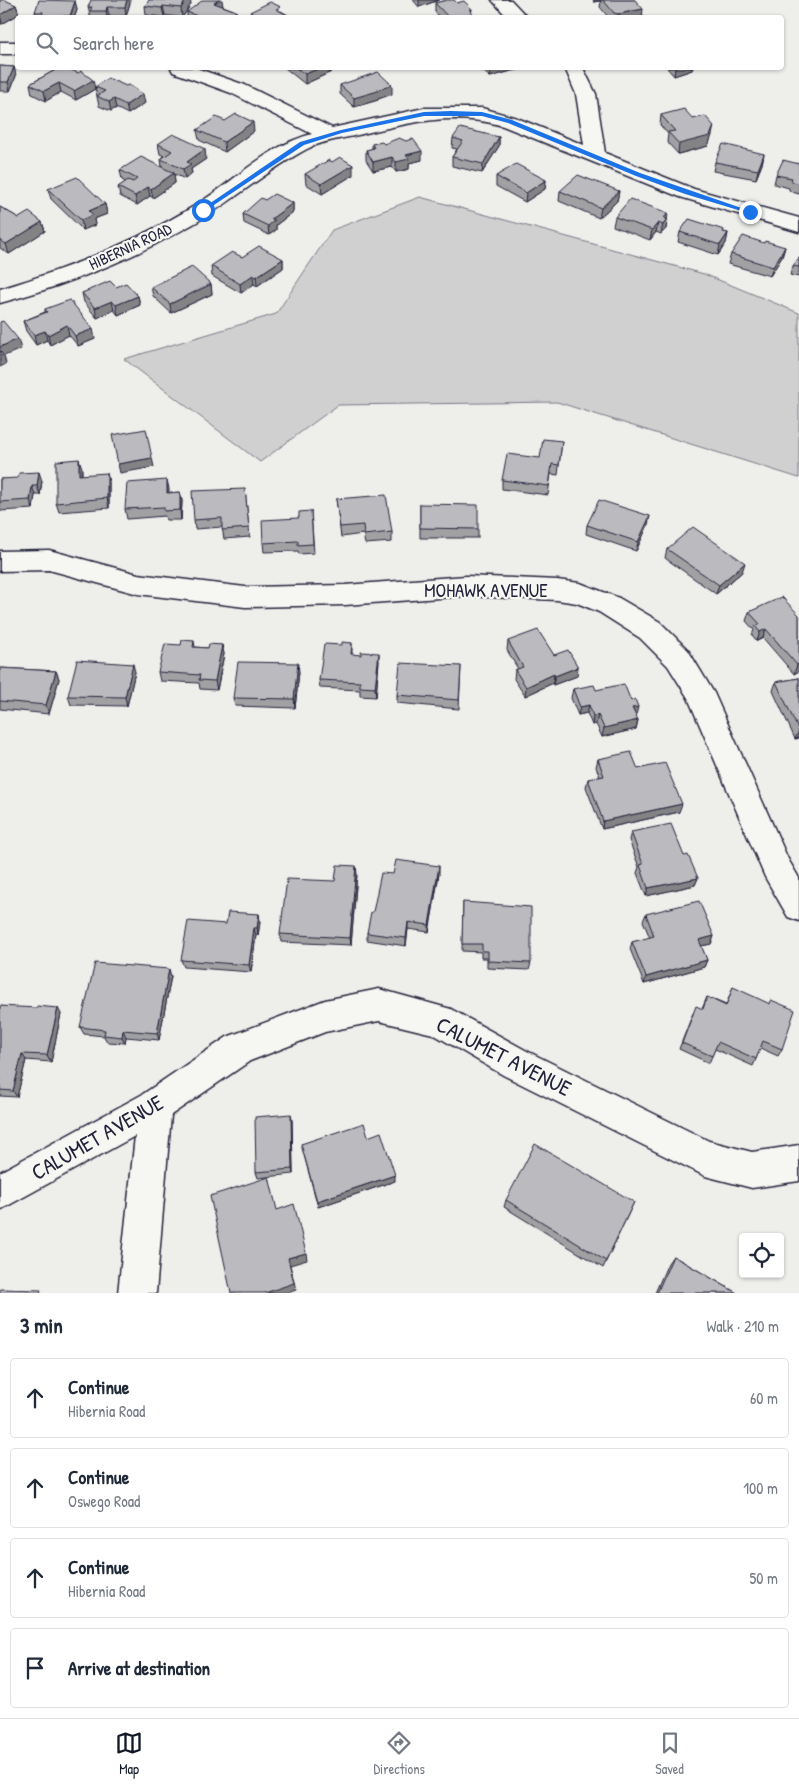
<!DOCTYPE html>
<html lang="en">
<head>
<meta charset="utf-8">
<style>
	:root { --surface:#fff; --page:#f6f6f7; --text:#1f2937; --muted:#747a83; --line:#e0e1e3; --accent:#111827 }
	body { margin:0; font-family:"Patrick Hand",sans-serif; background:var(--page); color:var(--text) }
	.controls { position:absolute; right:15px; bottom:15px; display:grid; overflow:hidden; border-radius:5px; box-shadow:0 1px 4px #0004 }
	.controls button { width:45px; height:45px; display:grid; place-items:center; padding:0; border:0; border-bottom:1px solid var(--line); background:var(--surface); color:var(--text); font:25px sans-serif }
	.stop { position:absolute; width:15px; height:15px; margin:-11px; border:4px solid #1a73e8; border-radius:50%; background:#fff }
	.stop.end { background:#1a73e8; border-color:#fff; box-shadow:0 1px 5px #0008 }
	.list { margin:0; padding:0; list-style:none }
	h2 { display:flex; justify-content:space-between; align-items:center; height:65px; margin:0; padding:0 20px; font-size:21px }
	h2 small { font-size:16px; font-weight:400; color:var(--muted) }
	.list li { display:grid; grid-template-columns:32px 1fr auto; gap:15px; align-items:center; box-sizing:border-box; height:80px; margin:0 10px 10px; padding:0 10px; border:1px solid var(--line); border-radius:5px }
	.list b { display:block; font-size:19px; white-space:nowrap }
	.list p { margin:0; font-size:16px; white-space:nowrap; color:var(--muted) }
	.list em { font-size:16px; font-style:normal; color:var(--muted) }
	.icon { flex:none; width:28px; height:28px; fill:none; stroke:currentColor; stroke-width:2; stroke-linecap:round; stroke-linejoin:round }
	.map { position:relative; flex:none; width:799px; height:1293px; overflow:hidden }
	.search { position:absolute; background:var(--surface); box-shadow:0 1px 4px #0004; left:15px; right:15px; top:15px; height:55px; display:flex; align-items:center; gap:12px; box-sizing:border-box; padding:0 18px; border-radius:5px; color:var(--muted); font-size:19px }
	.sheet { height:425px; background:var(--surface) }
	nav { display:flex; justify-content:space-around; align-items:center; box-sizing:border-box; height:70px; border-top:1px solid var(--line); background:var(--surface); font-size:14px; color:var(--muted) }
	nav a { display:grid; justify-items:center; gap:2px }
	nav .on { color:var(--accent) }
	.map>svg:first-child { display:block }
	.green { fill:#d0d0d1; stroke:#797986 }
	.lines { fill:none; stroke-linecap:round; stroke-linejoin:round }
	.minor-casing { stroke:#22223b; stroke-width:3 }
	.minor { fill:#f6f6f2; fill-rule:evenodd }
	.wall { fill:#a1a1a4; stroke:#22223b }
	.shaded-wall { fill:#838386; stroke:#22223b }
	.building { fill:#bbbbbf; stroke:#22223b }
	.route { fill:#1a73e8 }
	.labels { text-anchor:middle; stroke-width:4.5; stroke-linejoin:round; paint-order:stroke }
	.far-street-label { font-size:16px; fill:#22223b; stroke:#f6f6f2 }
	.street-label { font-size:19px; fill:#22223b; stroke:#f6f6f2 }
	.near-street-label { font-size:22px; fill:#22223b; stroke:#f6f6f2 }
</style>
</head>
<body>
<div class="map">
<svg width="799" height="1293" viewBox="0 0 799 1293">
	<rect width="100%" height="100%" fill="#eeeeeb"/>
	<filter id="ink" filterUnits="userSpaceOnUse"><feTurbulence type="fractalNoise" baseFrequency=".02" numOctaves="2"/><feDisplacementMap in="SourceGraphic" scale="10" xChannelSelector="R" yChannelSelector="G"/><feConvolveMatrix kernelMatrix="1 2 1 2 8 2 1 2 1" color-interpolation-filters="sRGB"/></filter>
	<g filter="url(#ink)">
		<!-- green -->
		<polygon class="green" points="420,197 704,274 799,313 799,478 557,402 338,405 260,462 124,359 276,314 332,230"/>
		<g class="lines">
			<!-- minor casing -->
			<g class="minor-casing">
				<g id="minor">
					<polygon points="492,0 511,0 528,18 508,18"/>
					<rect x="0" y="42" width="18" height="12"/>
					<path d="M171,68H196L245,85L332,128L424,108H482L517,118L584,145L576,94L565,68H583L596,94L605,153L694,189L799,218V232L680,197L503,126C451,111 408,123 358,135C341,139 322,141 307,149C264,172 229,205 186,228C127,261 65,286 0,303V289C68,269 135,242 196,205C234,182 268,145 312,134L231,93L173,72Z"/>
					<polygon points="49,550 138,574 245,587 345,585 466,576 557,580 580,583 619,598 660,622 688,650 714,693 788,859 799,878 799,921 788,917 765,877 688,698 668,666 640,638 599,612 577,603 557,600 466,596 345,605 245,607 138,594 49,570 0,571 0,551"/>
					<polygon points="379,989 451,1009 527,1051 709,1141 752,1152 799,1145 799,1181 752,1188 705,1176 503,1075 433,1034 379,1021 325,1032 250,1061 171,1115 156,1293 118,1293 135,1136 0,1210 0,1172 143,1094 227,1037 325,1000"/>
				</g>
			</g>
			<!-- minor -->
			<use href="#minor" class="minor"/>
		</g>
		<!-- wall -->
		<g class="wall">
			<polygon points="0,0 16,5 19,14 2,24 0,24"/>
			<polygon points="413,0 439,0 419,7"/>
			<polygon points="593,0 635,0 642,16 646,18 609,18 600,7 601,1 594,2"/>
			<polygon points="75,1 77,10 74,18 36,18 35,12"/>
			<polygon points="130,3 126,16 109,16 108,18 91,18 91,16 90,16 88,7"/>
			<polygon points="435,3 457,3 472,9 471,12 474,18 440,18 435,12"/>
			<polygon points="191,4 182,18 165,15 164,17 146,15 145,6"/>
			<polygon points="223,6 236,11 237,18 187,18 187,12"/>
			<polygon points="281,11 293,18 250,18 250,12"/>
			<polygon points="0,66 14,67 16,76 10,91 0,91"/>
			<polygon points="59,68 95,89 76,100 61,92 46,101 32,94 30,84"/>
			<polygon points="285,68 331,68 331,72 305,84"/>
			<polygon points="479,68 518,68 518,70 511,71 490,77"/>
			<polygon points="667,68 693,68 692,70 674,76"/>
			<polygon points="340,85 392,94 378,99 378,100 354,107 340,94"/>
			<polygon points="95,87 145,103 128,114 116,108 111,111 99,106"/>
			<polygon points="661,115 693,119 712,135 708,146 678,154 667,142 668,134 660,125"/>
			<polygon points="225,121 254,131 225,152 199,140 197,130"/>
			<polygon points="499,137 499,146 482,173 452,166 452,157 457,149 452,148 453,138"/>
			<polygon points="158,144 206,159 191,169 192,173 185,179 174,174 175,183 153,198 150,196 137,205 120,196 118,187 126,182 122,180 120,170 162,167 161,159 164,156 160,154"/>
			<polygon points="372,144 384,144 422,160 409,163 409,169 396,172 392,167 373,171 366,160 366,150 372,149"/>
			<polygon points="764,154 762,164 756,179 713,171 715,162"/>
			<polygon points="799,164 799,194 792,192 789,190 789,188 774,184 776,175"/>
			<polygon points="305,174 353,175 322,194 306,184"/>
			<polygon points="496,176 546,180 545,189 525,202 496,186"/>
			<polygon points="48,189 105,204 107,214 94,219 95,225 83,230 51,199"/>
			<polygon points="560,191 619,191 617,201 599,218 559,201"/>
			<polygon points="265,200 293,203 293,212 276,225 276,230 269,235 244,223 243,214"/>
			<polygon points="0,207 19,218 42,222 45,231 9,254 0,248"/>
			<polygon points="615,217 667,219 666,229 661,234 656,232 650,240 613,226"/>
			<polygon points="724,230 723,232 728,233 726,243 718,255 678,242 680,232"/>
			<polygon points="785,247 782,257 770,276 728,264 731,254"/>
			<polygon points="242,257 283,259 283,268 257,286 254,284 241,293 212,276 211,266"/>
			<polygon points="799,258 799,277 790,275 793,266"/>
			<polygon points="211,284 212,294 171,313 153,296 151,287"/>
			<polygon points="116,287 138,296 140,305 118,315 114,310 97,318 84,302 82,293"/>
			<polygon points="45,309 95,339 78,346 69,335 50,345 47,340 36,345 26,331 23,321 45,312"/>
			<polygon points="562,441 558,475 551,474 548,495 502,489 502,480 540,458"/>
			<polygon points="82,468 82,475 109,482 109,508 59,512 56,503"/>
			<polygon points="0,479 42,481 40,495 35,495 33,509 0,511"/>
			<polygon points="167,480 169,493 180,492 182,501 181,520 166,520 165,516 127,519 125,509"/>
			<polygon points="245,489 250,537 224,539 222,527 195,529 194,520"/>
			<polygon points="336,499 392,532 392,542 365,544 363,534 341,537"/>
			<polygon points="420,504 478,529 478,538 420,538"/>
			<polygon points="311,511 314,553 299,554 298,551 264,552 263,543 299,518"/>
			<polygon points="587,525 648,525 636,551 586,534"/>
			<polygon points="667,549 742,572 716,594 665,558"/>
			<polygon points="749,612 799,615 799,671 794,674 763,638 757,641 752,635 754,630 746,621"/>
			<polygon points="194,641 195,647 208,648 222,645 224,654 217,690 200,689 199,683 160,681 158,672 181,645"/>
			<polygon points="508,641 554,655 577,676 553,685 553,683 525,696 514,679 515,670 518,669 507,650"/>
			<polygon points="352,643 352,654 379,661 376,697 360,696 360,690 320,688 319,680 342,645"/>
			<polygon points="461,666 459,709 397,703 397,695"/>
			<polygon points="0,668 56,671 59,679 49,714 0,709"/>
			<polygon points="135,672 127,706 71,705 68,696"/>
			<polygon points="299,672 295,708 235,706 233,698"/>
			<polygon points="799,678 799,738 795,739 773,691 776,682"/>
			<polygon points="573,689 596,690 635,715 638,720 636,729 602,737 596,724 592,725 587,713 578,715 571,698"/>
			<polygon points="598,759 638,769 679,812 602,829 586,787 588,779 600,777 596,767"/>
			<polygon points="631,832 698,878 695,885 646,896 637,873 639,867 629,840"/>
			<polygon points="357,874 351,945 281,942 280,934 335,881"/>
			<polygon points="393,874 439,874 429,932 408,929 406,946 367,940 367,933 373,912"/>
			<polygon points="463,902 531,963 529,970 487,968 487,958 481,958 481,952 462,951"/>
			<polygon points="259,914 260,922 258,935 256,935 251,972 184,967 181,960 226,924"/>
			<polygon points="646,914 714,936 711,944 701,946 707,960 704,967 644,984 630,949 632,942 650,938 643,921"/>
			<polygon points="171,976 159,1040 126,1037 125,1043 107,1042 104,1036 84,1034 80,1027"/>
			<polygon points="733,987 782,1049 778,1056 760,1048 756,1059 753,1066 715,1049 709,1063 679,1049 693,1013 702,1009 707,997 726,1005"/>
			<polygon points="0,1006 61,1014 51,1062 26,1060 17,1097 0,1096"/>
			<polygon points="292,1120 293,1174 258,1178 256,1172"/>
			<polygon points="368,1137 395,1181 318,1207 301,1144"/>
			<polygon points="506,1200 634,1202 603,1268 504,1207"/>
			<polygon points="673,1256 737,1293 655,1293 668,1263"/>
		</g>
		<!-- shaded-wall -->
		<g class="shaded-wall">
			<polygon points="127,0 130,0 130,3 126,16 125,7"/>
			<polygon points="186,0 190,0 191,4 182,18 181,8"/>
			<polygon points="219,0 222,0 223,7 214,3"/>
			<polygon points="419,0 439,0 419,7"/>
			<polygon points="595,0 601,0 601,1 594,2"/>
			<polygon points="75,1 77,10 74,18 70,18"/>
			<polygon points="16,5 19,14 2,24 0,15"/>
			<polygon points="163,6 165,15 164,17 162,8"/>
			<polygon points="107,7 109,16 108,18 107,18 106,11"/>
			<polygon points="472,9 471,15 474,15 474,18 463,18 469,10"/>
			<polygon points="643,9 642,18 618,18 618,14"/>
			<polygon points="236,11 237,18 227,18"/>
			<polygon points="14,67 16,76 10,91 8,82"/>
			<polygon points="320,68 331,68 331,72 305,84 305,74"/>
			<polygon points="491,68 511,68 511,71 490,77"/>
			<polygon points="675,68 693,68 692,70 674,76"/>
			<polygon points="93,80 95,89 76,100 74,91"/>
			<polygon points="59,83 61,92 46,101 44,91"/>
			<polygon points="392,85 392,94 378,99 378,100 354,107 354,98"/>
			<polygon points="143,94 145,103 128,114 126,105"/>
			<polygon points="114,99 116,108 111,111 109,102"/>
			<polygon points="253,122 254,131 225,152 224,142"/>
			<polygon points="714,126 712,135 708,146 678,154 679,144"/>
			<polygon points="499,137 499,146 482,173 483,164"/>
			<polygon points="205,149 206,159 191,169 192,173 185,179 183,169 187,162"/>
			<polygon points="422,151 422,160 409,163 409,169 396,172 396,162 406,155"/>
			<polygon points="764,154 762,164 756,179 758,170"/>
			<polygon points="392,157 392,167 373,171 373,162"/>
			<polygon points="353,165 353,175 322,194 321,184"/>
			<polygon points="174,173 175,183 153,198 151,189"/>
			<polygon points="546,180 545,189 525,202 526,193"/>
			<polygon points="148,187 150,196 137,205 135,196"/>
			<polygon points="619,191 617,201 599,218 601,208"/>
			<polygon points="293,203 293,212 276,225 276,230 269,235 268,226 271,219"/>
			<polygon points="105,204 107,214 94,219 95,225 83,230 81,220 89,211"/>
			<polygon points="668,213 666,229 661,234 664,218"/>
			<polygon points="42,222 45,231 9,254 6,244"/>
			<polygon points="658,223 656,232 650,240 652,230"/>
			<polygon points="728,233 726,243 718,255 720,245"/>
			<polygon points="785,247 782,257 770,276 773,267"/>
			<polygon points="283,259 283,268 257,286 256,277"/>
			<polygon points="253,275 254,284 241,293 240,284"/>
			<polygon points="211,284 212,294 171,313 170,304"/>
			<polygon points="138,296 140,305 118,315 116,305"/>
			<polygon points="112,301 114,310 97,318 95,308"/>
			<polygon points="67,325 69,335 50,345 48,335"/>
			<polygon points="93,329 95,339 78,346 75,336"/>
			<polygon points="45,331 47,340 36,345 34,335"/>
			<polygon points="18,339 21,349 4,356 6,364 0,367 0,347"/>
			<polygon points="152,458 154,467 120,473 118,464"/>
			<polygon points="79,459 82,468 81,484 79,475"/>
			<polygon points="39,472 42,481 40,495 37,486"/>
			<polygon points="107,473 109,482 109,508 107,498"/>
			<polygon points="167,480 169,489 169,502 167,493"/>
			<polygon points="32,486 35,495 33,509 30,500"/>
			<polygon points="180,492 182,501 181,520 180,510"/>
			<polygon points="650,516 648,525 636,551 638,542"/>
			<polygon points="745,563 742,572 716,594 719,585"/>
			<polygon points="766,629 763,638 757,641 760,632"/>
			<polygon points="222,645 224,654 217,690 215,681"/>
			<polygon points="379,653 379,661 376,697 375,688"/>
			<polygon points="298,663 299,672 295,708 294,699"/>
			<polygon points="133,664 135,672 127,706 125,697"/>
			<polygon points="799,664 799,671 794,674 797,665"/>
			<polygon points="578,667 577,676 553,685 555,676"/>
			<polygon points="56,671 59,679 49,714 46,705"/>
			<polygon points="554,674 553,683 525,696 526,687"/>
			<polygon points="589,705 587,713 578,715 580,707"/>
			<polygon points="638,707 636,715 632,708"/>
			<polygon points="598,715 596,724 592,725 593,716"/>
			<polygon points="638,720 636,729 602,737 604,728"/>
			<polygon points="799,731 799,738 795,739"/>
			<polygon points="682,804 679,812 602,829 603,821"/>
			<polygon points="356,866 357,874 351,945 350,938"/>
			<polygon points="439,866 439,874 429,932 429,925"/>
			<polygon points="698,878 695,885 646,896 648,888"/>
			<polygon points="259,914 260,922 258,935 257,928"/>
			<polygon points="408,922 408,929 406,946 406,938"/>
			<polygon points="254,928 256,935 251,972 249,965"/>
			<polygon points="714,936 711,944 696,947 699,940"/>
			<polygon points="707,960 704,967 644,984 646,977"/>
			<polygon points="169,969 171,976 159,1040 157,1033"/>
			<polygon points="58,1008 61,1014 51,1062 47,1055"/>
			<polygon points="123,1030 126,1037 125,1043 122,1037"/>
			<polygon points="22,1054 26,1060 17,1097 13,1091"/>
			<polygon points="291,1114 292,1120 293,1174 292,1169"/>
			<polygon points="395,1175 395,1181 318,1207 317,1201"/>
			<polygon points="306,1253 307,1260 290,1265 296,1290 287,1293 265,1293 288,1258"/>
		</g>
		<!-- building -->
		<g class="building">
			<polygon points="0,0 5,0 16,5 0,15"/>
			<polygon points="39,0 75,1 70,16 42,16 43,12 35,12"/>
			<polygon points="91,0 127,0 125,7 107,7 106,11 90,11 92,7 88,7"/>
			<polygon points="149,0 186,0 181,8 163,6 162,8 145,6"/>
			<polygon points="203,0 219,0 214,3 236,11 227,18 202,18 187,12"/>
			<polygon points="447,0 454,0 457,3 464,1 472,9 469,10 474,15 463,18 449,18 435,3"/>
			<polygon points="603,0 635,0 643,9 618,14 614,13"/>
			<polygon points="270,2 281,7 276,9 293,18 257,18 258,17 250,12"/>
			<polygon points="0,66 14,67 8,82 0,82"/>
			<polygon points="59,68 67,68 78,73 81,71 93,80 74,91 59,83 44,91 30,84"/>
			<polygon points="296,68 320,68 305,74"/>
			<polygon points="378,72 392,85 377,90 378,91 354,98 340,85"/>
			<polygon points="108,78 126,86 129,85 143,94 126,105 114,99 109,102 97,96 105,91 95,87"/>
			<polygon points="684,109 693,119 705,116 714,126 710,136 679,144 668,132 675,131 661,115"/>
			<polygon points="236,114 253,122 224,142 197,130 216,117 225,121"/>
			<polygon points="460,128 499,137 483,164 452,157 463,141 453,138"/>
			<polygon points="173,134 205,149 187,162 191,164 183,169 161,159 172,151 158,144"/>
			<polygon points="399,138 406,141 413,139 422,151 406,155 409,159 396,162 392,157 373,162 366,150 374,148 372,144 382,142 384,144"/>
			<polygon points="723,144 764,154 758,170 715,162"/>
			<polygon points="141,157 174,173 151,189 148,187 135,196 118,187 128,180 133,182 137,179 120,170"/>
			<polygon points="340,157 353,165 321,184 305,174 329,160 332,162"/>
			<polygon points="783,160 799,164 799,184 791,181 792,178 776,175"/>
			<polygon points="516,164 546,180 526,193 496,176"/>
			<polygon points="578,175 619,191 601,208 560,191"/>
			<polygon points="77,177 105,204 89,211 93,215 81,220 48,189"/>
			<polygon points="274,194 293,203 271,219 275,220 268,226 243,214 261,198 265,200"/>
			<polygon points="630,199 668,213 664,218 667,219 663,225 658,223 652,230 615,217"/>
			<polygon points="0,207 19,218 29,212 42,222 6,244 0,240"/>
			<polygon points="689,219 724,230 723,232 728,233 720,245 680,232"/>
			<polygon points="743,236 764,243 765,241 785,247 773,267 731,254"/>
			<polygon points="259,246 283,259 256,277 253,275 240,284 211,266 232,252 242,257"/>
			<polygon points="799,258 799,267 793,266"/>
			<polygon points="192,267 211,284 170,304 151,287"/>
			<polygon points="110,281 116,287 126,283 138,296 116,305 112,301 95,308 82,293"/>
			<polygon points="70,300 93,329 75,336 67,325 48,335 45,331 34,335 23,321 47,312 45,309"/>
			<polygon points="3,321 18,339 0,347 0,322"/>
			<polygon points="0,351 3,355 0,356"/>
			<polygon points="146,429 152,458 118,464 112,435"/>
			<polygon points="543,439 562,441 559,465 552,464 549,486 502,480 507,454 540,458"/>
			<polygon points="79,459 79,475 107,473 107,498 56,503 56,461"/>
			<polygon points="39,472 37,486 32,486 30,500 0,502 0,479 18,478 19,473"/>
			<polygon points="167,480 167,493 180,492 180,510 164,511 164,507 125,509 127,483"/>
			<polygon points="245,489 249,528 222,530 222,518 194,520 192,491"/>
			<polygon points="386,495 392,532 364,535 363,525 340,527 336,499"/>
			<polygon points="599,500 650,516 638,542 587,525"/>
			<polygon points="420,504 478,505 478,529 420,528"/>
			<polygon points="311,511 313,544 298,545 298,541 263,543 262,520 299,518 299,512"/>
			<polygon points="693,527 745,563 719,585 667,549"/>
			<polygon points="782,597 799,615 799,664 797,665 766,629 760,632 755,626 760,624 749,612"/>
			<polygon points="538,630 554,655 568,650 578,667 555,676 554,674 526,687 515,670 523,667 508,641"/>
			<polygon points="182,640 194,641 193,647 208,648 209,644 222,645 215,681 199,680 200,675 158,672 165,644 181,645"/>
			<polygon points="342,642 352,643 351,654 361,655 361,652 379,653 375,688 360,687 360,682 319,680 324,644 342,645"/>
			<polygon points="77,660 133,664 125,697 68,696"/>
			<polygon points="238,662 298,663 294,699 233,698"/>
			<polygon points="400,663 461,666 459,700 397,695"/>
			<polygon points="0,668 56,671 46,705 0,701"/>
			<polygon points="799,678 799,731 776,682"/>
			<polygon points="624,684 631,701 635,699 638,707 632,708 638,720 604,728 598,715 593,716 589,705 580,707 573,689 594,685 596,690"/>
			<polygon points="631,752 638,769 665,763 682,804 603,821 588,779 604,776 598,759"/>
			<polygon points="671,824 684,856 688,855 698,878 648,888 640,865 643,864 631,832"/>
			<polygon points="396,860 439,866 429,925 408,922 406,938 367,933 371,912 373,912 381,873 393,874"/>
			<polygon points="337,865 356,866 350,938 280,934 287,879 335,881"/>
			<polygon points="699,901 714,936 699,940 707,960 646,977 632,942 654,936 646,914"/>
			<polygon points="463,902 531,907 531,963 488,961 488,951 482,951 482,944 462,944"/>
			<polygon points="228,912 259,914 257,928 254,928 249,965 181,960 188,921 226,924"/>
			<polygon points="95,963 169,969 157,1033 123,1030 122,1037 104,1035 105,1030 80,1027"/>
			<polygon points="733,987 770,1004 771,1000 795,1010 782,1049 763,1041 756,1059 718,1042 712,1056 682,1043 696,1006 703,1009 707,997 726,1006"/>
			<polygon points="0,1006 37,1008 37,1006 58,1008 47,1055 22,1054 13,1091 0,1090"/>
			<polygon points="291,1114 292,1169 256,1172 255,1117"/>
			<polygon points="364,1123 368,1137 381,1132 395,1175 317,1201 301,1144"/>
			<polygon points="535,1144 634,1202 606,1261 506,1200"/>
			<polygon points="269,1177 277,1210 294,1204 306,1253 288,1258 294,1283 265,1293 231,1293 210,1196"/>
			<polygon points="673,1256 737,1293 657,1293"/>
			<polygon points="0,1289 41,1290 40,1293 0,1293"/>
		</g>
	</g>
	<!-- route -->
	<polygon class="route" points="451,111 482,112 512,120 640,173 753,212 748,213 685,194 636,176 508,123 482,116 424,116 342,133 304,145 205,211 200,210 300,142 341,130 424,112"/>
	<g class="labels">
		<!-- far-street labels -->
		<g class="far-street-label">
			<text transform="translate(130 246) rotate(-25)" y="6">HIBERNIA ROAD</text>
		</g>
		<!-- street labels -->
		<g class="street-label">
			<text x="486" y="597">MOHAWK AVENUE</text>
		</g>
		<!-- near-street labels -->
		<g class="near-street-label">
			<text transform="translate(504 1056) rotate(27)" y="8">CALUMET AVENUE</text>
			<text transform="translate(97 1137) rotate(-30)" y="8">CALUMET AVENUE</text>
		</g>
	</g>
</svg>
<div class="controls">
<button><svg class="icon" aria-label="locate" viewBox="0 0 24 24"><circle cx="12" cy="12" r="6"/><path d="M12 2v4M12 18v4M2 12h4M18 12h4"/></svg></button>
</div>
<div class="stop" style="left:203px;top:210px"></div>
<div class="stop end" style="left:750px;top:212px"></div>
<div class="search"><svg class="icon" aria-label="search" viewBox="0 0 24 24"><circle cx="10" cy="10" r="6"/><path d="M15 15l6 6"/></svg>Search here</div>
</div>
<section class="sheet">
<h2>3 min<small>Walk · 210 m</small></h2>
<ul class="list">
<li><svg class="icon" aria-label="ahead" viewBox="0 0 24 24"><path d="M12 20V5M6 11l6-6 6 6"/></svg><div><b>Continue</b><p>Hibernia Road</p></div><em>60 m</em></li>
<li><svg class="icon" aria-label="ahead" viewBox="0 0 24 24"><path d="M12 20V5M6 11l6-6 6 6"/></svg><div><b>Continue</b><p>Oswego Road</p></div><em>100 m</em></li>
<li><svg class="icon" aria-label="ahead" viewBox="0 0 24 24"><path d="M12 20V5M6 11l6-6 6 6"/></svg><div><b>Continue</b><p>Hibernia Road</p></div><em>50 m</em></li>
<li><svg class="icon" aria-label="arrive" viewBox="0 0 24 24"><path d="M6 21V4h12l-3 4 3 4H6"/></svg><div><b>Arrive at destination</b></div></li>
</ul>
</section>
<nav>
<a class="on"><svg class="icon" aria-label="map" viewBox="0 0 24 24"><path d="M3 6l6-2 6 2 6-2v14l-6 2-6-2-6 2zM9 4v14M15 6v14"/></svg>Map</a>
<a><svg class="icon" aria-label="directions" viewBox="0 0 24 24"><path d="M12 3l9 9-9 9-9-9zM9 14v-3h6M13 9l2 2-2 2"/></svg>Directions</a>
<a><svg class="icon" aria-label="saved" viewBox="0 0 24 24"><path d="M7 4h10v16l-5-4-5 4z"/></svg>Saved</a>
</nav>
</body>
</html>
